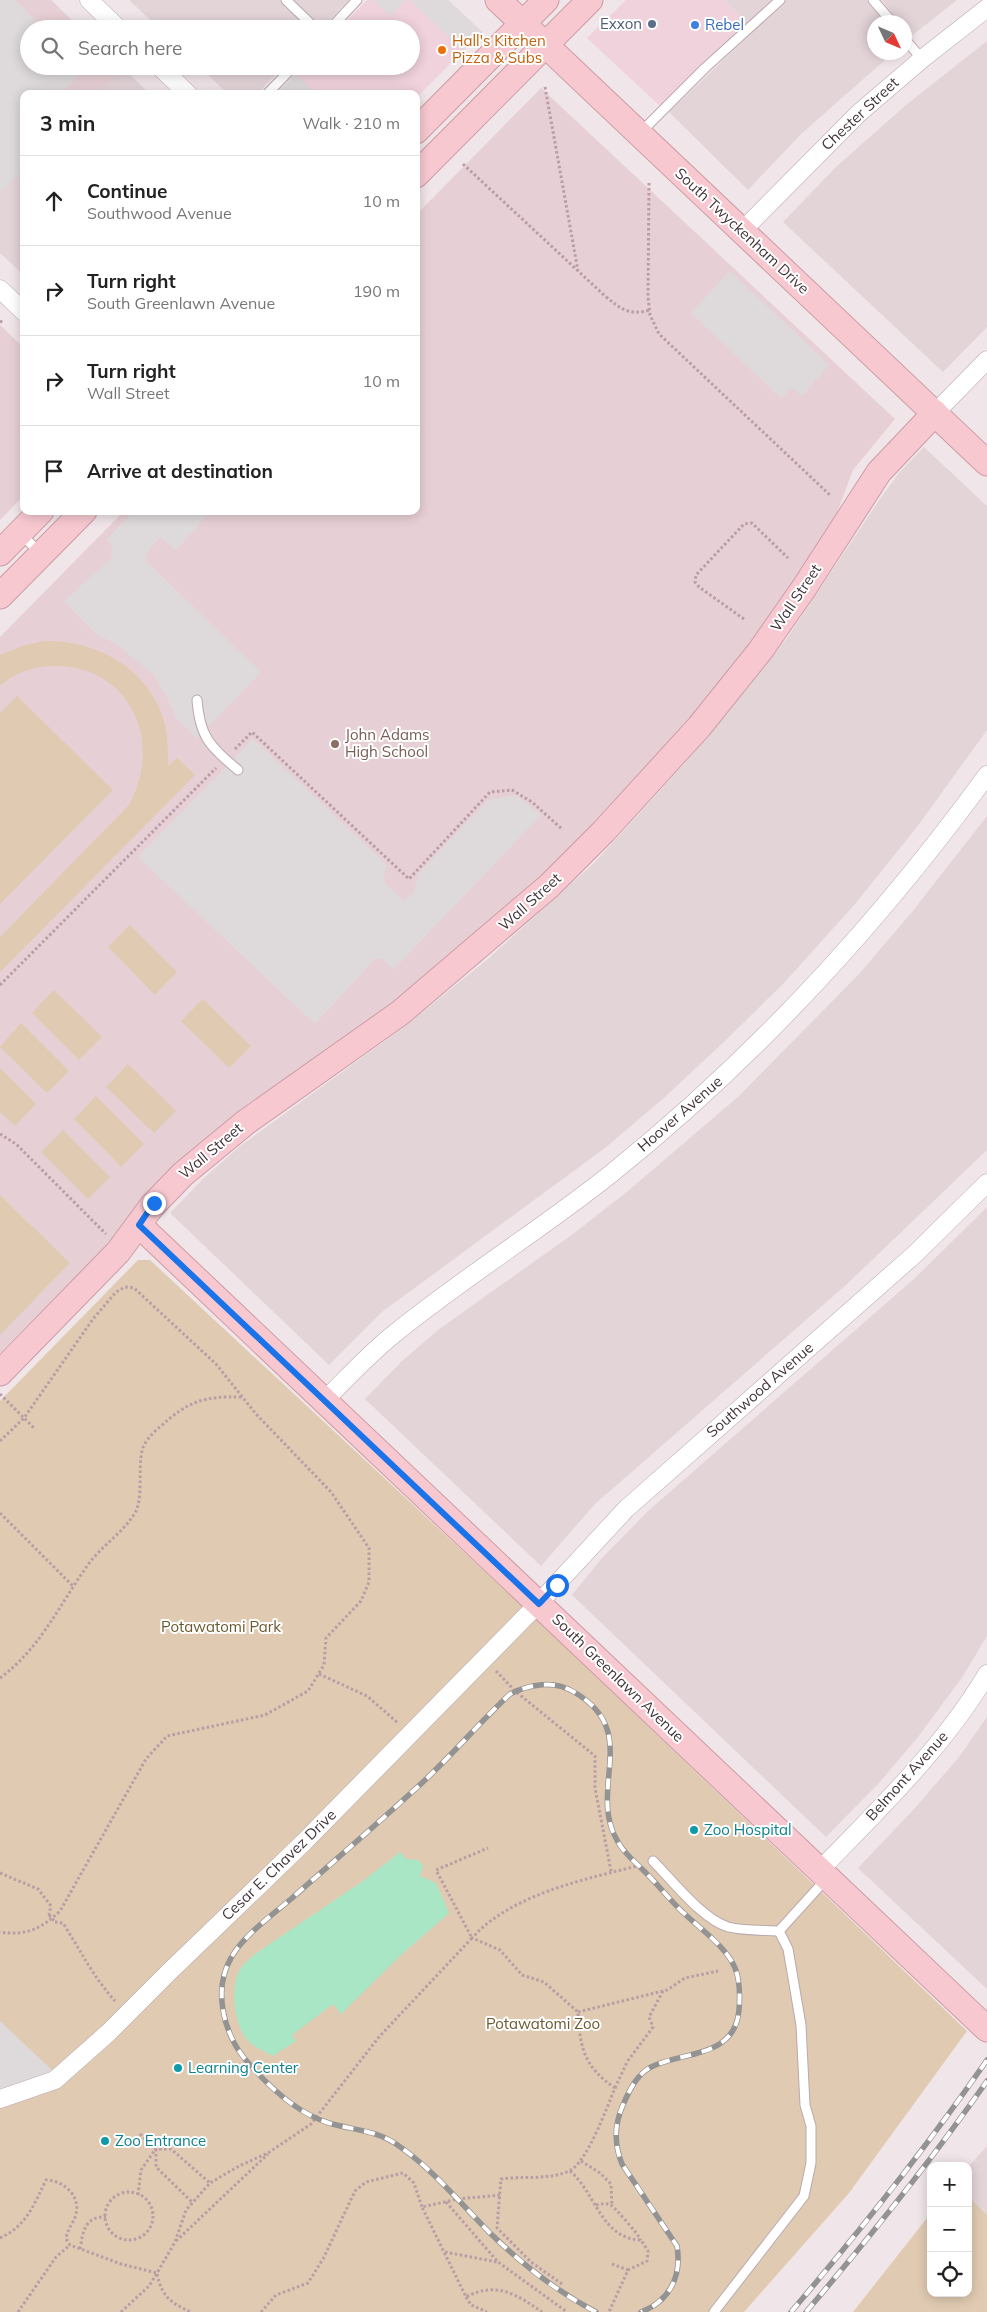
<!DOCTYPE html>
<html lang="en">
<head>
<meta charset="utf-8">
<style>
	:root { --surface:#fff; --page:#f2f2f2; --text:#222; --muted:#767676; --line:#e0e0e0 }
	body { margin:0; font-family:Mulish,sans-serif; background:var(--page); color:var(--text) }
	.controls { position:absolute; right:15px; bottom:15px; display:grid; overflow:hidden; border-radius:10px; box-shadow:0 2px 12px #0003 }
	.controls button { width:45px; height:45px; display:grid; place-items:center; padding:0; border:0; border-bottom:1px solid var(--line); background:var(--surface); color:var(--text); font:25px sans-serif }
	.compass { position:absolute; left:867px; top:15px; width:45px; height:45px; border-radius:50%; background:var(--surface); box-shadow:0 2px 12px #0003; rotate:134deg }
	.stop { position:absolute; width:15px; height:15px; margin:-11px; border:4px solid #1a73e8; border-radius:50%; background:#fff }
	.stop.end { background:#1a73e8; border-color:#fff; box-shadow:0 1px 5px #0008 }
	.list { margin:0; padding:0; list-style:none }
	h2 { display:flex; justify-content:space-between; align-items:center; height:65px; margin:0; padding:0 20px; font-size:21px }
	h2 small { font-size:16px; font-weight:400; color:var(--muted) }
	.list li { display:grid; grid-template-columns:32px 1fr auto; gap:15px; align-items:center; box-sizing:border-box; height:90px; padding:0 20px; border-top:1px solid var(--line) }
	.list b { display:block; font-size:19px; white-space:nowrap }
	.list p { margin:0; font-size:16px; white-space:nowrap; color:var(--muted) }
	.list em { font-size:16px; font-style:normal; color:var(--muted) }
	.icon { flex:none; width:28px; height:28px; fill:none; stroke:currentColor; stroke-width:2; stroke-linecap:round; stroke-linejoin:round }
	.map { position:relative; flex:none; width:987px; height:2312px; overflow:hidden }
	.search { position:absolute; background:var(--surface); box-shadow:0 2px 12px #0003; left:20px; top:20px; width:400px; height:55px; display:flex; align-items:center; gap:12px; box-sizing:border-box; padding:0 18px; border-radius:28px; color:var(--muted); font-size:19px }
	.panel { position:absolute; background:var(--surface); box-shadow:0 2px 12px #0003; left:20px; top:90px; width:400px; height:425px; border-radius:10px }
	.map>svg:first-child { display:block }
	.residential { fill:#e3d4d8 }
	.commercial { fill:#f0d2dd }
	.education { fill:#e7d0d5 }
	.green { fill:#e0cab2 }
	.parking { fill:#dedadb }
	.water { fill:#a8e6c5 }
	.lines { fill:none; stroke-linecap:round; stroke-linejoin:round }
	.lane-casing { stroke:#baa9ae; stroke-width:11 }
	.street-casing { stroke:#baa9ae; stroke-width:19 }
	.secondary-casing { stroke:#cd9ca6; stroke-width:27 }
	.path { stroke:#ba9ca5; stroke-width:3; stroke-dasharray:2.5 2.5; stroke-linecap:butt }
	.lane { stroke:#fff; stroke-width:9 }
	.street { stroke:#fff; stroke-width:18 }
	.secondary { stroke:#f7c8d0; stroke-width:25 }
	.rail-casing { stroke:#939393; stroke-width:5.5 }
	.rail { stroke:#fff; stroke-width:4; stroke-dasharray:11; stroke-linecap:butt }
	.path-bridge { stroke:#ba9ca5; stroke-width:3; stroke-dasharray:2.5 2.5; stroke-linecap:butt }
	.route { stroke:#1a73e8; stroke-width:6 }
	.service-dot { fill:#5c6f8a; stroke:#fff; stroke-width:2 }
	.shop-dot { fill:#3f7fe0; stroke:#fff; stroke-width:2 }
	.food-dot { fill:#e8710a; stroke:#fff; stroke-width:2 }
	.education-dot { fill:#8d6e63; stroke:#fff; stroke-width:2 }
	.culture-dot { fill:#0f9aa8; stroke:#fff; stroke-width:2 }
	.labels { text-anchor:middle; stroke-width:4; stroke-linejoin:round; paint-order:stroke }
	.service-label { font-size:15px; fill:#4e5e75; stroke:#fff; text-anchor:end }
	.shop-label { font-size:15px; fill:#366cbe; stroke:#fff; text-anchor:start }
	.food-label { font-size:15px; fill:#c56008; stroke:#fff; text-anchor:start }
	.street-label { font-size:15px; fill:#423539; stroke:#fff }
	.education-label { font-size:15px; fill:#785e54; stroke:#fff; text-anchor:start }
	.park-label { font-size:15px; fill:#6b5930; stroke:#fff }
	.culture-label { font-size:15px; fill:#0d838f; stroke:#fff; text-anchor:start }
</style>
</head>
<body>
<div class="map">
<svg width="987" height="2312" viewBox="0 0 987 2312">
	<rect width="100%" height="100%" fill="#f0e5e8"/>
	<!-- residential -->
	<g class="residential">
		<polygon points="129,0 349,0 321,29 160,29"/>
		<polygon points="724,0 773,0 747,23"/>
		<polygon points="786,0 866,0 885,22 874,22 874,52 893,53 801,134 748,190 669,112"/>
		<polygon points="882,0 957,0 910,37 905,29 904,22 899,22"/>
		<polygon points="987,41 987,327 943,372 783,222 837,166 906,105"/>
		<polygon points="199,66 284,66 257,94 228,94"/>
		<polygon points="123,68 150,94 98,94"/>
		<polygon points="24,171 24,275 0,253 0,196"/>
		<polygon points="924,447 987,506 987,730 917,827 855,904 784,983 728,1038 665,1097 605,1148 382,1312 329,1365 170,1213 203,1179 239,1147 404,1027 489,958 594,863 686,762 787,638 882,496 899,473"/>
		<polygon points="987,816 987,1150 846,1285 595,1504 541,1566 365,1399 401,1362 438,1330 573,1234 628,1191 739,1096 859,974 912,912"/>
		<polygon points="987,1207 987,1636 963,1676 918,1737 879,1783 826,1837 572,1595 602,1558 647,1512 915,1278"/>
		<polygon points="987,1717 987,1989 858,1868 915,1808 959,1757"/>
		<polygon points="987,2146 987,2215 968,2196 968,2167"/>
	</g>
	<!-- commercial -->
	<g class="commercial">
		<polygon points="367,0 448,0 482,32 416,98 416,94 276,94 303,66 411,66 411,29 339,29"/>
		<polygon points="626,0 724,0 747,23 660,106 587,38"/>
	</g>
	<!-- education -->
	<g class="education">
		<polygon points="0,0 51,0 81,29 29,29 29,66 121,66 123,68 98,94 24,94 24,171 0,196"/>
		<polygon points="541,88 895,419 853,470 832,526 777,609 691,720 547,875 469,943 148,1196 100,1252 0,1353 0,637 124,511 416,511 416,215"/>
		<polygon points="0,325 24,348 24,495 0,520"/>
	</g>
	<!-- green -->
	<g class="green">
		<path d="M44,641C98,640 150,669 165,724C168,738 168,752 168,766L177,758L195,775L0,972V937L129,805C164,741 130,665 53,666C34,666 14,673 0,686V655L25,645Z"/>
		<polygon points="17,696 113,790 0,904 0,713"/>
		<polygon points="130,925 177,972 155,995 108,947"/>
		<polygon points="54,990 102,1037 79,1060 32,1013"/>
		<polygon points="203,999 251,1046 229,1068 181,1021"/>
		<polygon points="21,1023 69,1071 47,1093 0,1047"/>
		<polygon points="128,1064 176,1111 154,1133 106,1087"/>
		<polygon points="0,1068 36,1104 15,1126 0,1112"/>
		<polygon points="96,1096 144,1144 121,1167 74,1119"/>
		<polygon points="63,1130 110,1177 88,1199 41,1152"/>
		<polygon points="0,1195 70,1263 0,1335"/>
		<polygon points="138,1260 150,1260 539,1622 967,2031 849,2193 744,2312 0,2312 0,1401"/>
		<polygon points="968,2196 987,2215 987,2312 853,2312 931,2213 931,2293 968,2293"/>
	</g>
	<!-- parking -->
	<g class="parking">
		<polygon points="0,0 15,0 45,29 29,29 29,66 86,67 61,94 24,94 24,169 0,194"/>
		<polygon points="373,0 405,0 390,16"/>
		<polygon points="410,0 448,0 482,32 463,51"/>
		<polygon points="296,74 316,94 276,94"/>
		<polygon points="730,271 829,365 802,396 794,389 791,389 781,398 691,313"/>
		<polygon points="134,511 211,511 176,550 160,537 146,553 147,562 261,672 197,738 176,718 165,693 153,674 116,644 95,633 64,601 111,559 113,548 107,539"/>
		<polygon points="253,739 387,865 384,874 385,883 403,901 413,893 419,873 488,800 516,795 541,815 394,969 383,959 375,959 315,1024 138,857"/>
		<polygon points="0,2021 53,2071 0,2099"/>
	</g>
	<!-- water -->
	<path class="water" d="M400,1852L406,1859L418,1860L423,1866L420,1876L436,1883L449,1913L401,1955L341,2014L333,2004L292,2035L296,2041L273,2056C266,2052 256,2048 249,2042C234,2027 229,1985 241,1968C244,1963 251,1958 255,1954L363,1881Z"/>
	<g class="lines">
		<!-- lane casing -->
		<g class="lane-casing">
			<g id="lane">
				<polyline points="286,0 316,29"/>
				<polyline points="873,0 892,22"/>
				<polyline points="330,29 357,0"/>
				<polyline points="904,38 922,59"/>
				<polyline points="267,94 294,66"/>
				<polyline points="641,132 705,68 780,0"/>
				<polyline points="20,533 41,554"/>
				<path d="M197,700C200,738 210,746 238,770"/>
				<path d="M653,1861C672,1880 702,1919 728,1927C744,1931 763,1930 779,1931L827,1878"/>
				<polyline points="714,2312 804,2196 811,2163 811,2126 805,2105 801,2025 788,1949 779,1931"/>
			</g>
		</g>
		<!-- street casing -->
		<g class="street-casing">
			<g id="street">
				<polyline points="89,0 119,29"/>
				<polyline points="159,66 188,94"/>
				<polyline points="742,231 859,113 922,59 987,8"/>
				<polyline points="0,289 24,312"/>
				<polyline points="935,413 987,360"/>
				<path d="M324,1401C347,1378 369,1354 394,1334C464,1277 542,1229 612,1173C755,1058 879,923 987,775"/>
				<path d="M819,1871C879,1809 943,1748 987,1674"/>
				<polyline points="0,2099 55,2080 108,2033 168,1973 304,1842 539,1603 626,1509 915,1254 987,1183"/>
			</g>
		</g>
		<!-- secondary casing -->
		<g class="secondary-casing">
			<g id="secondary">
				<polyline points="498,0 987,463"/>
				<polyline points="416,131 546,0"/>
				<polyline points="416,175 590,0"/>
				<polyline points="0,553 41,511"/>
				<polyline points="0,596 84,511"/>
				<polyline points="139,1225 987,2029"/>
				<polyline points="0,1373 118,1252 152,1206 183,1174 246,1122 400,1013 549,886 604,831 699,727 760,651 804,588 879,472 935,413"/>
			</g>
		</g>
		<!-- path -->
		<g class="path">
			<polyline points="545,87 578,271"/>
			<path d="M463,164L605,296C621,309 629,316 650,310"/>
			<polyline points="649,183 648,297 650,315 659,334 831,496"/>
			<polyline points="0,321 4,323"/>
			<polyline points="744,619 699,587 695,582 696,575 744,524 752,523 788,558"/>
			<polyline points="235,749 252,732 409,879 490,792 512,790 532,802 563,830"/>
			<polyline points="0,985 216,768"/>
			<polyline points="0,1134 16,1144 106,1234"/>
			<polyline points="0,1394 35,1429"/>
			<path d="M0,1441L24,1418L93,1319L116,1292L125,1287L134,1288L216,1364L256,1414L331,1492L369,1548V1582L361,1601L326,1638L324,1665L308,1691L265,1715L167,1736L146,1759L60,1911C41,1929 26,1936 0,1932"/>
			<polyline points="0,1513 73,1586"/>
			<polyline points="496,1671 515,1691 595,1756 595,1788 611,1871"/>
			<polyline points="319,1674 367,1696 398,1723"/>
			<path d="M0,1678C42,1647 60,1603 90,1562C104,1544 125,1531 136,1511C143,1496 138,1468 142,1451C144,1442 153,1432 160,1427C188,1401 204,1396 242,1397"/>
			<polyline points="0,1873 38,1889 51,1906 49,1915"/>
			<path d="M55,1922L63,1923C80,1950 94,1978 115,2001"/>
			<polyline points="578,2012 667,1990 685,1978 718,1971"/>
			<polyline points="615,2088 627,2062 653,2027 649,2017 663,1991"/>
			<polyline points="140,2134 156,2149 171,2149 210,2183"/>
			<polyline points="156,2149 156,2167 192,2202"/>
			<polyline points="581,2161 600,2173 611,2184 612,2206"/>
			<path d="M570,2171C596,2193 601,2239 641,2240L648,2251L647,2261L628,2270L609,2312"/>
			<circle cx="129" cy="2216" r="24"/>
			<polyline points="138,2195 141,2170 155,2150"/>
			<path d="M500,2195L458,2199L422,2207L466,2297C496,2281 516,2294 542,2312"/>
			<polyline points="446,2202 498,2262 567,2312"/>
			<path d="M596,2205C602,2204 607,2202 612,2206C617,2210 638,2234 641,2240"/>
			<path d="M0,2238C27,2226 34,2204 46,2180C62,2180 81,2195 76,2214C74,2223 67,2229 66,2239L70,2245L121,2264L157,2273"/>
			<polyline points="176,2241 268,2154"/>
			<path d="M80,2249C83,2231 85,2216 106,2217"/>
			<polyline points="445,2252 497,2262"/>
			<polyline points="612,2264 628,2270"/>
			<path d="M157,2274C162,2297 171,2303 191,2312"/>
			<path d="M562,2284L531,2262L497,2228L501,2179C522,2176 550,2180 569,2171C587,2163 607,2107 615,2088C584,2067 580,2048 578,2012L544,1982L522,1975L500,1950L472,1938C511,1894 586,1879 641,1865"/>
			<polyline points="466,2297 471,2305 487,2312"/>
			<polyline points="18,2312 56,2257 70,2245"/>
			<polyline points="121,2312 149,2286 157,2273 175,2242 186,2210 210,2183 239,2166 268,2153 311,2124 379,2037 472,1938 436,1870 488,1848"/>
			<polyline points="261,2312 276,2295 308,2283 323,2259 355,2191 366,2182 403,2173 414,2183 422,2207"/>
		</g>
		<!-- lane -->
		<use href="#lane" class="lane"/>
		<!-- street -->
		<use href="#street" class="street"/>
		<!-- secondary -->
		<use href="#secondary" class="secondary"/>
		<!-- rail casing -->
		<g class="rail-casing">
			<g id="rail">
				<path d="M596,2312C556,2291 523,2265 491,2234C460,2203 432,2168 396,2144C376,2130 352,2130 329,2123C296,2113 267,2085 245,2059C223,2032 213,1989 231,1958C243,1936 272,1915 291,1899C335,1860 381,1821 424,1781C454,1753 480,1722 510,1694C530,1684 554,1680 574,1692C643,1732 586,1789 618,1842C625,1855 638,1864 648,1875C661,1888 673,1904 687,1916C703,1931 727,1948 735,1968C740,1980 740,1997 739,2010C735,2058 684,2051 651,2067C637,2074 629,2091 623,2105C614,2125 614,2144 622,2164L677,2246C682,2276 670,2301 641,2312"/>
				<path d="M791,2312C860,2231 926,2148 987,2060"/>
				<path d="M806,2312C870,2237 931,2161 987,2081"/>
			</g>
		</g>
		<!-- rail -->
		<use href="#rail" class="rail"/>
		<!-- path-bridge -->
		<polyline class="path-bridge" points="49,1915 55,1922"/>
	</g>
	<g class="lines">
		<!-- route -->
		<polyline class="route" points="154,1203 139,1225 539,1604 557,1585"/>
	</g>
	<!-- markers -->
	<circle class="service-dot" cx="652" cy="24" r="5"/>
	<circle class="shop-dot" cx="695" cy="25" r="5"/>
	<circle class="food-dot" cx="442" cy="50" r="5"/>
	<circle class="education-dot" cx="335" cy="744" r="5"/>
	<g class="culture-dot">
		<circle cx="694" cy="1830" r="5"/>
		<circle cx="178" cy="2068" r="5"/>
		<circle cx="105" cy="2141" r="5"/>
	</g>
	<g class="labels">
		<!-- service labels -->
		<g class="service-label">
			<text x="642" y="29">Exxon</text>
		</g>
		<!-- shop labels -->
		<g class="shop-label">
			<text x="705" y="30">Rebel</text>
		</g>
		<!-- food labels -->
		<g class="food-label">
			<text x="452" y="46">Hall's Kitchen<tspan x="452" dy="17">Pizza &amp; Subs</tspan></text>
		</g>
		<!-- street labels -->
		<g class="street-label">
			<text transform="translate(860 114) rotate(-43)" y="5">Chester Street</text>
			<text transform="translate(742 231) rotate(43)" y="5">South Twyckenham Drive</text>
			<text transform="translate(796 598) rotate(-56)" y="5">Wall Street</text>
			<text transform="translate(530 902) rotate(-42)" y="5">Wall Street</text>
			<text transform="translate(680 1114) rotate(-41)" y="5">Hoover Avenue</text>
			<text transform="translate(211 1151) rotate(-40)" y="5">Wall Street</text>
			<text transform="translate(760 1390) rotate(-41)" y="5">Southwood Avenue</text>
			<text transform="translate(618 1678) rotate(44)" y="5">South Greenlawn Avenue</text>
			<text transform="translate(907 1776) rotate(-48)" y="5">Belmont Avenue</text>
			<text transform="translate(279 1865) rotate(-44)" y="5">Cesar E. Chavez Drive</text>
		</g>
		<!-- education labels -->
		<g class="education-label">
			<text x="345" y="740">John Adams<tspan x="345" dy="17">High School</tspan></text>
		</g>
		<!-- park labels -->
		<g class="park-label">
			<text x="221" y="1632">Potawatomi Park</text>
			<text x="543" y="2029">Potawatomi Zoo</text>
		</g>
		<!-- culture labels -->
		<g class="culture-label">
			<text x="704" y="1835">Zoo Hospital</text>
			<text x="188" y="2073">Learning Center</text>
			<text x="115" y="2146">Zoo Entrance</text>
		</g>
	</g>
</svg>
<div class="controls">
<button>+</button>
<button>−</button>
<button><svg class="icon" aria-label="locate" viewBox="0 0 24 24"><circle cx="12" cy="12" r="6"/><path d="M12 2v4M12 18v4M2 12h4M18 12h4"/></svg></button>
</div>
<svg class="compass" viewBox="-18 -18 36 36"><path d="M0-13l5 13h-10z" fill="#e53935"/><path d="M0 13l5-13h-10z" fill="#767676"/></svg>
<div class="stop" style="left:557px;top:1585px"></div>
<div class="stop end" style="left:154px;top:1203px"></div>
<div class="search"><svg class="icon" aria-label="search" viewBox="0 0 24 24"><circle cx="10" cy="10" r="6"/><path d="M15 15l6 6"/></svg>Search here</div>
<section class="panel">
<h2>3 min<small>Walk · 210 m</small></h2>
<ul class="list">
<li><svg class="icon" aria-label="ahead" viewBox="0 0 24 24"><path d="M12 20V5M6 11l6-6 6 6"/></svg><div><b>Continue</b><p>Southwood Avenue</p></div><em>10 m</em></li>
<li><svg class="icon" aria-label="right" viewBox="0 0 24 24"><path d="M7 20v-9h11M14 6l5 5-5 5"/></svg><div><b>Turn right</b><p>South Greenlawn Avenue</p></div><em>190 m</em></li>
<li><svg class="icon" aria-label="right" viewBox="0 0 24 24"><path d="M7 20v-9h11M14 6l5 5-5 5"/></svg><div><b>Turn right</b><p>Wall Street</p></div><em>10 m</em></li>
<li><svg class="icon" aria-label="arrive" viewBox="0 0 24 24"><path d="M6 21V4h12l-3 4 3 4H6"/></svg><div><b>Arrive at destination</b></div></li>
</ul>
</section>
</div>
</body>
</html>
